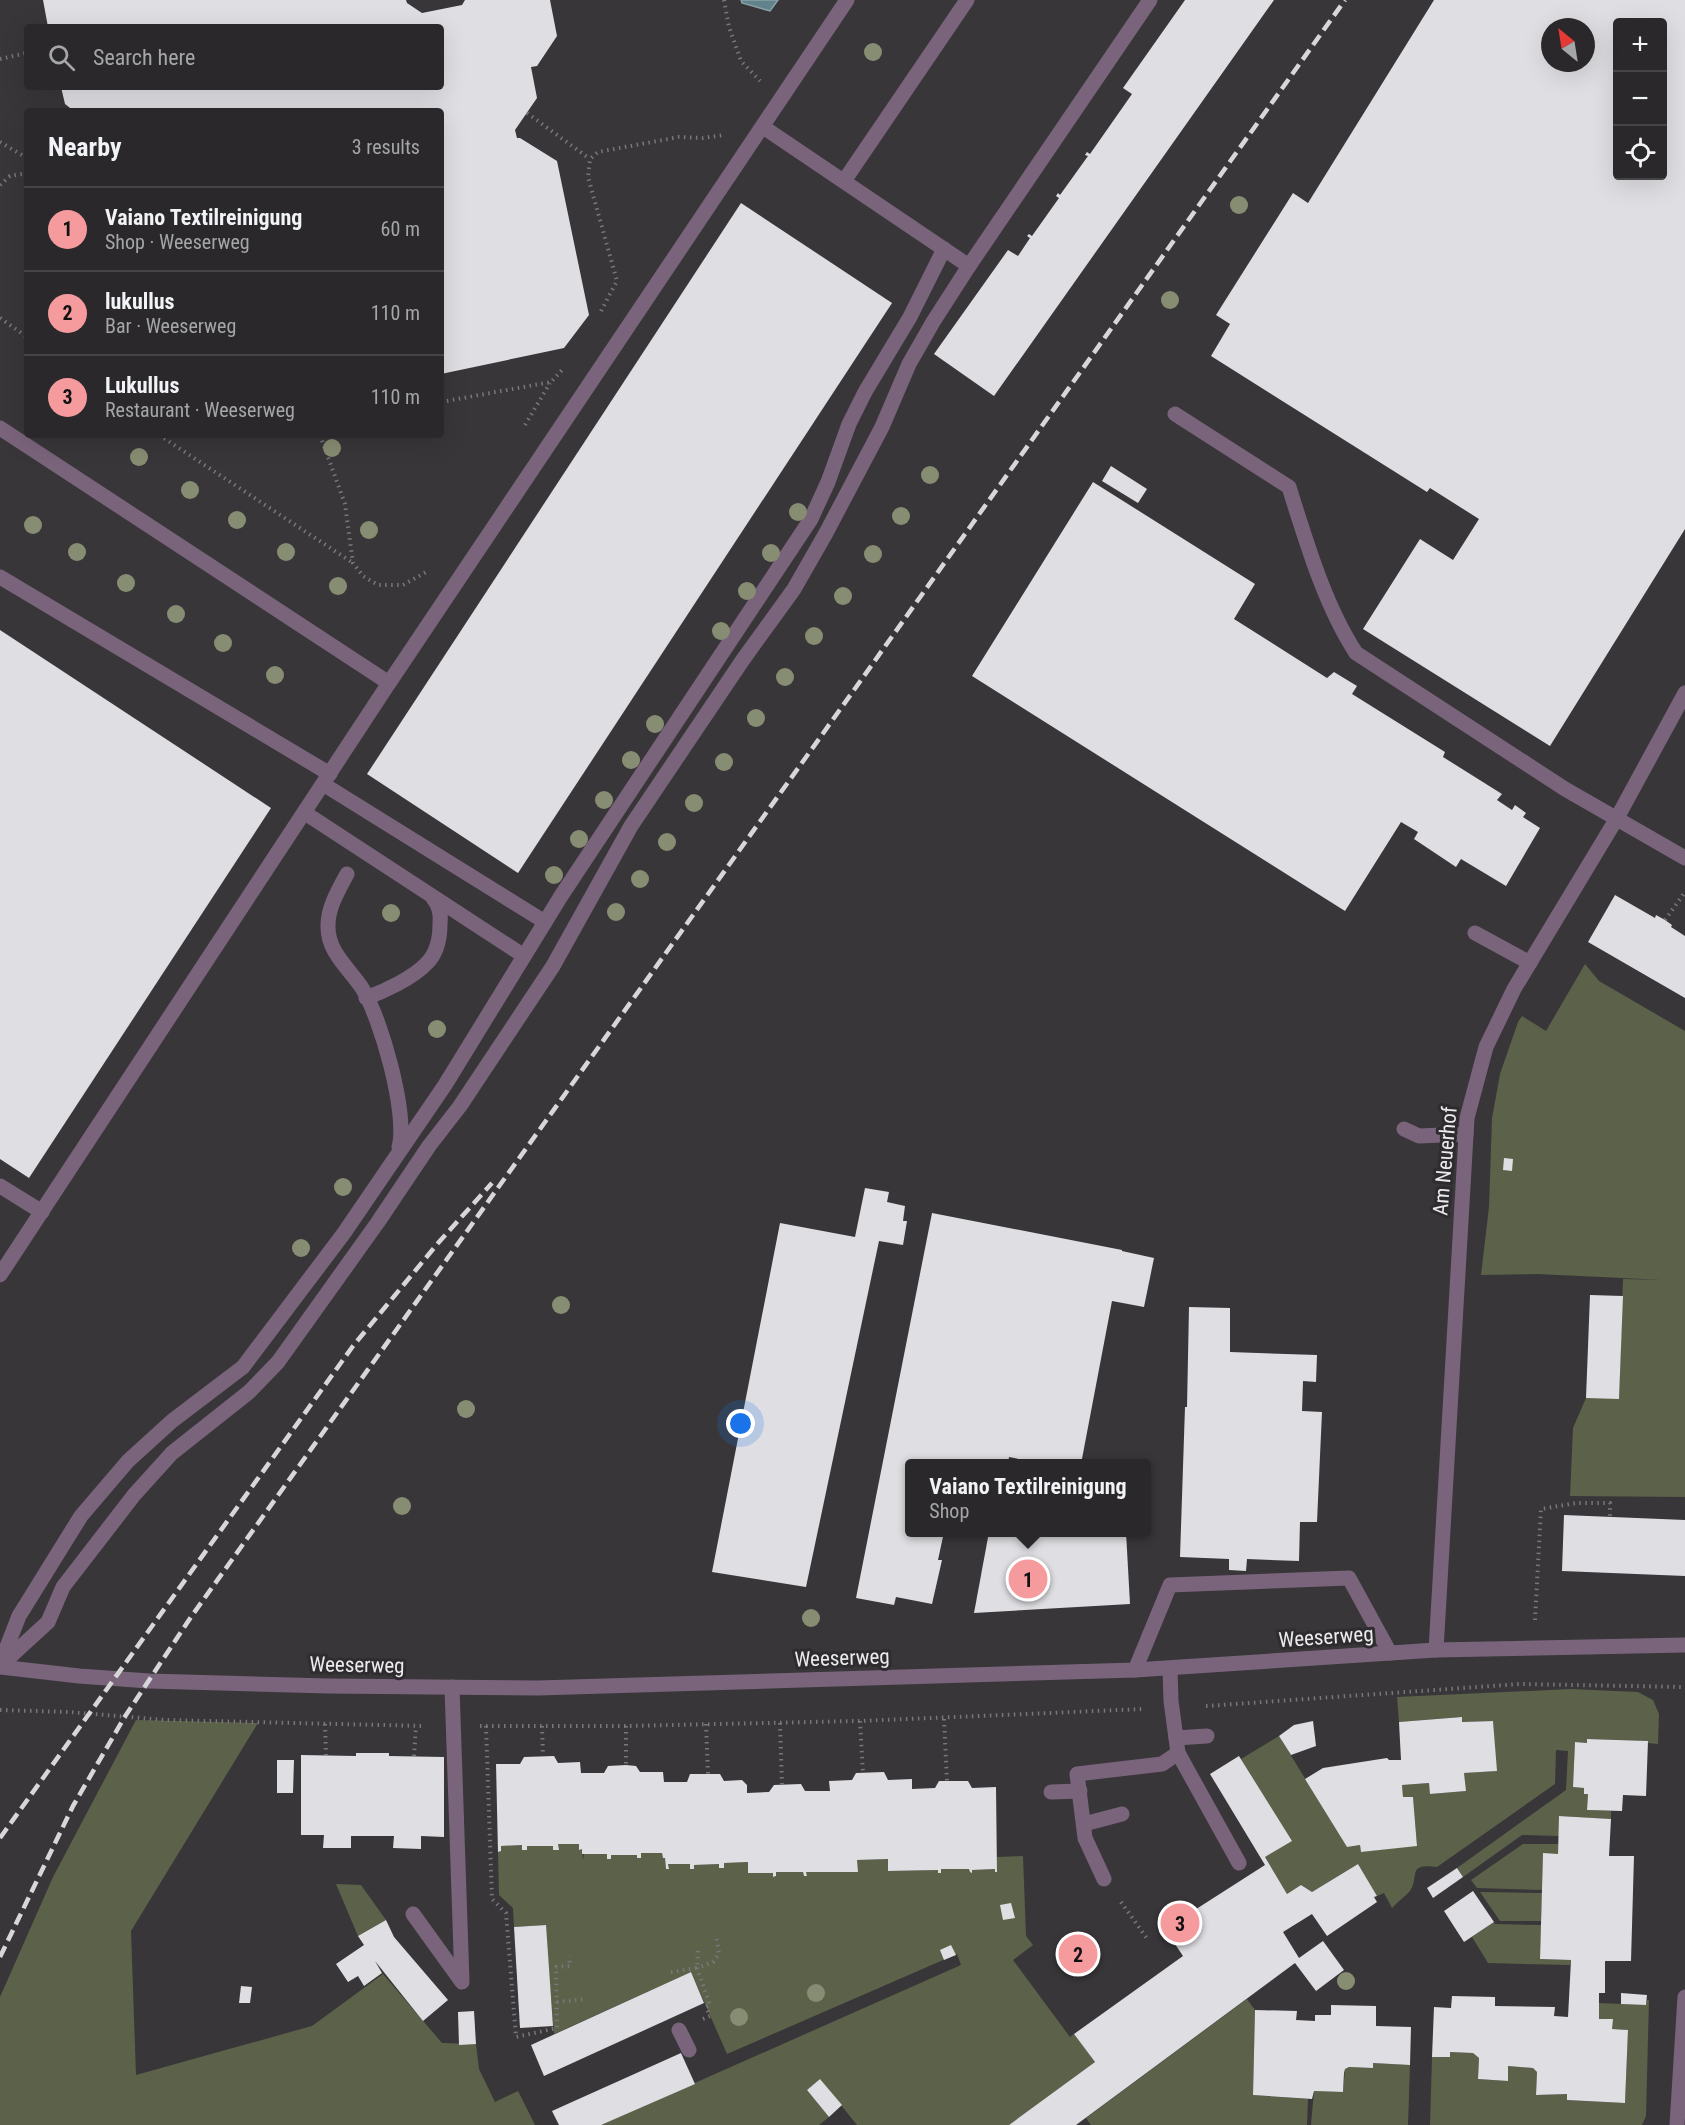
<!DOCTYPE html>
<html lang="en">
<head>
<meta charset="utf-8">
<style>
	:root { --surface:#2a282b; --page:#323033; --text:#f1f3f6; --muted:#a5a6a9; --line:#464447; --accent:#f59b9d }
	body { margin:0; font-family:"Roboto Condensed",sans-serif; background:var(--page); color:var(--text) }
	.controls { position:absolute; right:18px; top:18px; display:grid; overflow:hidden; border-radius:6px; box-shadow:0 6px 24px #0002 }
	.controls button { width:54px; height:54px; display:grid; place-items:center; padding:0; border:0; border-bottom:2px solid var(--line); background:var(--surface); color:var(--text); font:30px sans-serif }
	.compass { position:absolute; left:1541px; top:18px; width:54px; height:54px; border-radius:50%; background:var(--surface); box-shadow:0 6px 24px #0002; rotate:330deg }
	.you { position:absolute; left:741px; top:1424px; width:21px; height:21px; margin:-15px; border:4px solid #fff; border-radius:50%; background:#1a73e8; box-shadow:0 0 0 9px #1a73e833 }
	.badge { display:grid; place-items:center; width:39px; height:39px; border-radius:50%; background:var(--accent); color:#111; font-size:20px; font-weight:700 }
	.pin { position:absolute; translate:-50% -50%; border:3px solid #fff; box-shadow:0 2px 6px #0006 }
	.popup { position:absolute; left:905px; top:1459px; width:246px; height:78px; box-sizing:border-box; display:grid; place-content:center; border-radius:6px; background:var(--surface); filter:drop-shadow(0 2px 4px #0005); font-size:20px; white-space:nowrap; color:var(--muted) }
	.popup b { font-size:22px; color:var(--text) }
	.popup::after { content:''; position:absolute; left:50%; top:100%; margin-left:-12px; border:12px solid transparent; border-top-color:var(--surface) }
	.list { margin:0; padding:0; list-style:none }
	h2 { display:flex; justify-content:space-between; align-items:center; height:78px; margin:0; padding:0 24px; font-size:26px }
	h2 small { font-size:20px; font-weight:400; color:var(--muted) }
	.list li { display:grid; grid-template-columns:39px 1fr auto; gap:18px; align-items:center; box-sizing:border-box; height:84px; padding:0 24px; border-top:2px solid var(--line) }
	.list b { display:block; font-size:22px; white-space:nowrap }
	.list p { margin:0; font-size:20px; white-space:nowrap; color:var(--muted) }
	.list em { font-size:20px; font-style:normal; color:var(--muted) }
	.icon { flex:none; width:33px; height:33px; fill:none; stroke:currentColor; stroke-width:2; stroke-linecap:round; stroke-linejoin:round }
	.map { position:relative; flex:none; width:1685px; height:2125px; overflow:hidden }
	.search { position:absolute; background:var(--surface); box-shadow:0 6px 24px #0002; left:24px; top:24px; width:420px; height:66px; display:flex; align-items:center; gap:15px; box-sizing:border-box; padding:0 21px; border-radius:6px; color:var(--muted); font-size:22px }
	.panel { position:absolute; background:var(--surface); box-shadow:0 6px 24px #0002; left:24px; top:108px; width:420px; height:330px; border-radius:6px }
	.map>svg:first-child { display:block }
	.green { fill:#5b6249 }
	.water { fill:#61838b; stroke:#8aa2a8; stroke-width:1.5 }
	.building { fill:#dfdee2; fill-rule:evenodd }
	.lines { fill:none; stroke-linecap:round; stroke-linejoin:round }
	.path { stroke:#787779; stroke-width:4; stroke-dasharray:1.5 4.5; stroke-linecap:butt }
	.minor { stroke:#7a647c; stroke-width:15 }
	.rail { stroke:#d7d6d8; stroke-width:4.5; stroke-dasharray:12 6; stroke-linecap:butt }
	.tree { fill:#878d72 }
	.labels { text-anchor:middle; stroke-width:6; stroke-linejoin:round; paint-order:stroke }
	.street-label { font-size:21px; fill:#ebeaec; stroke:#2e2c2f }
</style>
</head>
<body>
<div class="map">
<svg width="1685" height="2125" viewBox="0 0 1685 2125">
	<rect width="100%" height="100%" fill="#383639"/>
	<!-- green -->
	<g class="green">
		<polygon points="1585,964 1599,981 1685,1031 1685,1497 1570,1496 1573,1428 1586,1398 1619,1398 1623,1279 1663,1280 1538,1274 1481,1275 1489,1207 1492,1118 1500,1074 1518,1022 1522,1016 1546,1031"/>
		<path d="M1571,1689L1638,1692L1653,1700L1659,1714L1658,1744L1648,1743V1741L1587,1739V1743L1575,1742L1573,1787L1584,1788V1794H1588L1587,1810L1611,1811V1819L1560,1816L1559,1836L1522,1835L1463,1877L1457,1868L1566,1790L1568,1751L1556,1750L1555,1784L1437,1867C1406,1863 1420,1876 1410,1891C1405,1897 1397,1902 1392,1908L1384,1893L1377,1896L1358,1864L1312,1892L1301,1885L1287,1894L1265,1857L1291,1841L1241,1759L1279,1736L1347,1847L1360,1845L1361,1852L1417,1845L1413,1797H1403L1402,1785L1429,1783L1431,1794L1465,1791L1464,1773L1496,1771L1493,1721L1462,1722L1461,1717L1399,1722L1397,1697Z"/>
		<polygon points="136,1720 258,1723 131,1931 136,2075 312,2026 383,1974 442,2043 476,2044 479,2069 495,2102 518,2091 535,2125 0,2125 0,1997 53,1877"/>
		<polygon points="558,1844 579,1844 579,1849 582,1849 583,1860 584,1854 607,1854 607,1859 610,1859 611,1855 637,1855 637,1858 641,1858 641,1853 662,1853 663,1858 665,1858 666,1869 669,1869 668,1864 690,1864 690,1869 694,1868 694,1865 719,1864 720,1868 724,1868 724,1863 748,1862 749,1873 773,1873 773,1877 776,1876 776,1872 803,1872 804,1876 807,1876 806,1872 857,1872 857,1860 888,1859 888,1871 938,1870 939,1873 941,1873 941,1869 969,1869 970,1872 972,1872 972,1870 995,1869 997,1872 997,1857 1023,1856 1026,1936 1033,1945 1013,1960 1070,2037 1074,2034 1095,2062 1009,2125 857,2125 820,2079 807,2090 829,2117 819,2125 600,2125 961,1965 957,1954 727,2054 691,1972 554,2034 545,1925 514,1927 513,1908 499,1895 498,1852 501,1851 501,1846 522,1845 522,1850 527,1850 527,1846 553,1846 554,1850 558,1850"/>
		<polygon points="1523,1844 1558,1844 1558,1854 1543,1854 1542,1890 1477,1888 1471,1880"/>
		<polygon points="336,1884 361,1885 386,1920 358,1936"/>
		<polygon points="1480,1892 1542,1893 1541,1921 1500,1921"/>
		<polygon points="1494,1922 1495,1924 1541,1925 1540,1959 1571,1960 1570,1965 1488,1963 1472,1937"/>
		<polygon points="1247,1999 1255,2010 1253,2095 1308,2099 1307,2125 1091,2125 1086,2118"/>
		<polygon points="1647,2000 1649,2000 1646,2116 1642,2125 1430,2125 1432,2057 1450,2057 1450,2052 1473,2053 1479,2058 1478,2079 1508,2081 1508,2066 1533,2068 1537,2072 1536,2095 1567,2094 1567,2100 1625,2103 1628,2030 1612,2029 1612,2019 1599,2019 1599,2003 1646,2005"/>
		<polygon points="1373,2063 1410,2065 1408,2125 1311,2125 1314,2091 1343,2092 1345,2069 1349,2067 1373,2068"/>
	</g>
	<!-- water -->
	<polygon class="water" points="741,0 778,0 770,11 742,3"/>
	<!-- building -->
	<g class="building">
		<polygon points="43,0 406,0 407,3 422,13 462,5 465,0 550,0 557,36 537,66 531,67 537,98 515,130 517,138 520,138 557,161 589,315 564,348 441,374 441,111 74,111 65,104 61,87 441,87 441,27 48,27"/>
		<polygon points="1185,0 1274,0 994,396 934,354 1008,250 1018,256 1030,238 1027,236 1029,234 1032,236 1059,198 1056,196 1058,193 1060,195 1088,156 1085,155 1087,152 1090,154 1132,94 1123,88"/>
		<path d="M1434,0H1685V529L1550,746L1363,629L1420,539L1453,560L1479,519L1430,488L1427,492L1211,356L1230,324L1216,315L1293,193L1308,203ZM1618,22H1662V176H1618ZM1550,27H1586V63H1550Z"/>
		<polygon points="741,203 892,303 518,873 367,774"/>
		<polygon points="1111,466 1147,489 1138,503 1102,481"/>
		<polygon points="1093,482 1255,584 1234,619 1327,678 1334,672 1357,686 1352,694 1445,752 1443,757 1502,794 1497,800 1512,810 1515,805 1526,813 1523,817 1540,828 1506,886 1461,859 1456,867 1414,839 1418,832 1401,822 1345,911 972,676"/>
		<polygon points="0,630 271,808 29,1178 0,1159"/>
		<polygon points="1615,895 1655,918 1656,915 1665,920 1672,925 1671,927 1685,936 1685,998 1588,942"/>
		<polygon points="1504,1158 1513,1159 1512,1171 1503,1170"/>
		<polygon points="865,1188 889,1192 887,1202 905,1206 903,1221 907,1221 903,1245 879,1241 806,1587 712,1572 780,1223 855,1237"/>
		<polygon points="932,1213 1122,1250 1122,1251 1154,1258 1144,1307 1112,1301 1081,1464 1043,1464 1009,1457 1008,1464 910,1464 910,1532 944,1532 938,1560 942,1560 932,1604 896,1597 894,1605 856,1598"/>
		<polygon points="1590,1295 1623,1296 1619,1399 1586,1398"/>
		<polygon points="1189,1307 1230,1308 1230,1352 1317,1355 1316,1382 1303,1381 1302,1411 1322,1412 1317,1522 1300,1522 1299,1561 1247,1559 1246,1571 1229,1570 1229,1559 1180,1557 1185,1407 1187,1407"/>
		<polygon points="1146,1488 1151,1488 1150,1518 1146,1518"/>
		<polygon points="1564,1515 1685,1520 1685,1576 1562,1571"/>
		<polygon points="989,1532 1126,1532 1130,1604 974,1613"/>
		<polygon points="1462,1717 1462,1722 1493,1721 1497,1771 1464,1773 1466,1791 1430,1794 1429,1783 1402,1785 1403,1797 1413,1797 1417,1846 1361,1852 1360,1845 1347,1847 1305,1779 1323,1768 1387,1758 1389,1760 1401,1760 1399,1722"/>
		<polygon points="1313,1721 1316,1746 1291,1755 1279,1736 1294,1725"/>
		<polygon points="1587,1739 1648,1741 1646,1796 1623,1795 1622,1811 1587,1810 1588,1794 1584,1794 1584,1788 1573,1787 1575,1742 1587,1743"/>
		<polygon points="356,1753 389,1753 389,1756 444,1757 444,1837 421,1836 421,1849 393,1848 394,1836 351,1836 351,1848 323,1848 324,1835 301,1835 301,1755 356,1756"/>
		<polygon points="554,1756 558,1763 580,1762 581,1773 604,1773 608,1766 626,1765 636,1766 640,1772 663,1772 664,1782 687,1782 690,1774 720,1774 724,1781 742,1780 747,1785 747,1793 769,1792 774,1785 801,1784 805,1791 830,1791 829,1781 852,1780 856,1773 884,1772 888,1780 912,1779 912,1789 935,1788 939,1781 968,1781 972,1788 996,1787 997,1872 995,1872 995,1869 972,1870 972,1873 970,1872 969,1869 941,1869 941,1873 938,1873 938,1870 888,1871 888,1859 857,1860 858,1872 806,1872 807,1876 804,1876 803,1872 776,1872 776,1876 773,1877 773,1873 748,1873 748,1862 724,1863 724,1868 719,1868 719,1864 694,1865 694,1869 690,1869 690,1864 668,1864 669,1869 666,1869 665,1858 663,1858 662,1853 641,1853 641,1858 637,1858 637,1855 611,1855 611,1859 607,1859 607,1854 582,1854 582,1849 579,1850 579,1844 558,1844 559,1850 553,1850 553,1846 527,1846 527,1850 522,1850 522,1845 501,1846 501,1851 498,1852 496,1764 520,1764 524,1757"/>
		<polygon points="1239,1756 1292,1841 1265,1857 1287,1894 1301,1885 1312,1892 1358,1864 1377,1896 1374,1897 1377,1902 1327,1936 1312,1914 1283,1932 1299,1958 1323,1941 1344,1970 1316,1991 1295,1963 1076,2125 1009,2125 1095,2062 1074,2034 1183,1956 1165,1929 1265,1865 1210,1774"/>
		<polygon points="277,1760 294,1760 293,1793 277,1793"/>
		<polygon points="1559,1816 1611,1819 1609,1856 1634,1856 1631,1961 1605,1961 1605,1993 1599,1993 1599,2019 1613,2019 1612,2029 1628,2030 1625,2103 1567,2100 1567,2094 1536,2095 1537,2072 1533,2068 1508,2066 1508,2081 1478,2079 1479,2058 1473,2053 1450,2052 1450,2057 1432,2057 1434,2007 1451,2008 1452,1996 1495,1997 1495,2006 1555,2007 1554,2016 1568,2017 1571,1960 1540,1959 1543,1853 1558,1854"/>
		<polygon points="1457,1868 1463,1877 1433,1898 1427,1888"/>
		<polygon points="1473,1891 1494,1922 1464,1942 1444,1911"/>
		<polygon points="1011,1903 1015,1918 1003,1920 1000,1905"/>
		<polygon points="386,1920 394,1937 448,2000 423,2021 375,1961 382,1973 364,1986 358,1976 348,1982 336,1964 364,1945 358,1936"/>
		<polygon points="546,1925 553,2026 520,2028 514,1927"/>
		<polygon points="951,1945 956,1955 944,1960 940,1950"/>
		<polygon points="691,1972 704,2003 544,2076 531,2045"/>
		<polygon points="241,1986 252,1987 250,2003 239,2003"/>
		<polygon points="1621,1993 1647,1995 1646,2005 1621,2004"/>
		<polygon points="1331,2005 1376,2006 1376,2026 1411,2027 1410,2065 1373,2063 1373,2068 1349,2067 1345,2069 1344,2073 1343,2092 1314,2091 1312,2099 1253,2095 1255,2010 1297,2011 1296,2020 1315,2021 1315,2015 1331,2015"/>
		<polygon points="474,2011 476,2044 459,2045 458,2012"/>
		<polygon points="681,2053 695,2084 601,2125 559,2125 552,2111"/>
		<polygon points="820,2079 842,2105 829,2117 807,2090"/>
	</g>
	<g class="lines">
		<!-- path -->
		<g class="path">
			<polyline points="724,0 729,27 741,61 760,81"/>
			<polyline points="0,59 27,53"/>
			<polyline points="527,113 590,159"/>
			<polyline points="0,142 27,158"/>
			<polyline points="0,185 10,176 27,173"/>
			<polyline points="601,311 617,281 588,177 590,159 598,152 679,137 703,138 724,135"/>
			<polyline points="0,318 27,337"/>
			<polyline points="441,402 551,382 562,370"/>
			<polyline points="525,425 550,383"/>
			<polyline points="159,435 353,563"/>
			<polyline points="320,435 345,504 353,563 363,576 378,585 403,585 428,571"/>
			<polyline points="1665,920 1685,892"/>
			<polyline points="1535,1620 1541,1509 1576,1503 1610,1503 1610,1517"/>
			<polyline points="1206,1706 1520,1684 1685,1687"/>
			<polyline points="0,1710 69,1712 165,1720 425,1726"/>
			<polyline points="944,1719 947,1781"/>
			<polyline points="860,1721 863,1773"/>
			<polyline points="780,1723 782,1785"/>
			<polyline points="325,1724 326,1755"/>
			<polyline points="706,1724 708,1774"/>
			<polyline points="480,1726 626,1726 857,1721 1144,1709"/>
			<polyline points="486,1726 492,1899 506,1913 516,2037 557,2028 556,1967 570,1966 569,1956"/>
			<polyline points="542,1726 543,1756"/>
			<polyline points="626,1726 626,1765"/>
			<polyline points="414,1756 416,1726"/>
			<polyline points="1121,1902 1148,1940"/>
			<polyline points="671,1972 697,1968 698,1950"/>
			<polyline points="557,2002 587,1999"/>
			<polyline points="703,2019 710,2016 706,2007 710,2005 697,1968 713,1962 719,1954 716,1935"/>
		</g>
		<!-- minor -->
		<g class="minor">
			<polyline points="763,127 969,266"/>
			<polyline points="844,181 967,0"/>
			<path d="M1175,414L1289,487C1306,541 1325,606 1356,653L1565,789L1685,858"/>
			<polyline points="0,428 389,683 0,1275"/>
			<polyline points="0,577 330,774"/>
			<polyline points="389,683 847,0"/>
			<polyline points="323,784 545,922"/>
			<polyline points="305,813 524,956"/>
			<path d="M347,874C339,889 328,907 328,925C327,952 349,968 362,988C381,1018 408,1114 399,1147"/>
			<polyline points="1475,933 1530,963"/>
			<path d="M366,998C385,991 413,978 427,963C437,953 440,937 440,924C441,915 439,905 433,898"/>
			<polyline points="1404,1129 1419,1136 1466,1134"/>
			<polyline points="0,1186 42,1212"/>
			<polyline points="1436,1650 1467,1118 1486,1047 1514,989 1617,818 1685,693"/>
			<polyline points="1,1662 19,1616 81,1516 128,1461 172,1421 243,1367 344,1233 445,1085 561,896 811,519 828,482 849,424 865,392 910,317 944,249"/>
			<polyline points="0,1666 48,1622 63,1587 134,1495 172,1453 249,1392 278,1362 378,1222 429,1146 460,1106 553,966 631,826 742,661 794,589 826,533 882,427 909,364 933,322 969,266 1150,0"/>
			<polyline points="0,1667 79,1676 149,1681 328,1686 538,1688 1135,1670 1436,1650 1685,1645"/>
			<polyline points="1135,1670 1170,1585 1349,1578 1390,1653"/>
			<polyline points="1176,1738 1207,1736"/>
			<polyline points="1178,1753 1239,1863"/>
			<polyline points="1051,1792 1080,1791"/>
			<polyline points="1084,1824 1122,1814"/>
			<polyline points="1104,1879 1085,1838 1077,1774 1162,1764 1178,1753 1171,1701 1170,1669"/>
			<polyline points="413,1914 462,1982 452,1687"/>
			<polyline points="679,2030 689,2050"/>
			<polyline points="1677,2125 1685,1997"/>
		</g>
		<!-- rail -->
		<g class="rail">
			<polyline points="0,1838 353,1346 439,1242 492,1183"/>
			<polyline points="0,1957 73,1806 124,1718 191,1617 854,690 1345,0"/>
		</g>
	</g>
	<!-- trees -->
	<g class="tree">
		<circle cx="873" cy="52" r="9"/>
		<circle cx="1239" cy="205" r="9"/>
		<circle cx="1170" cy="300" r="9"/>
		<circle cx="332" cy="448" r="9"/>
		<circle cx="139" cy="457" r="9"/>
		<circle cx="930" cy="475" r="9"/>
		<circle cx="190" cy="490" r="9"/>
		<circle cx="798" cy="512" r="9"/>
		<circle cx="901" cy="516" r="9"/>
		<circle cx="237" cy="520" r="9"/>
		<circle cx="33" cy="525" r="9"/>
		<circle cx="369" cy="530" r="9"/>
		<circle cx="77" cy="552" r="9"/>
		<circle cx="286" cy="552" r="9"/>
		<circle cx="771" cy="553" r="9"/>
		<circle cx="873" cy="554" r="9"/>
		<circle cx="126" cy="583" r="9"/>
		<circle cx="338" cy="586" r="9"/>
		<circle cx="747" cy="591" r="9"/>
		<circle cx="843" cy="596" r="9"/>
		<circle cx="176" cy="614" r="9"/>
		<circle cx="721" cy="631" r="9"/>
		<circle cx="814" cy="636" r="9"/>
		<circle cx="223" cy="643" r="9"/>
		<circle cx="275" cy="675" r="9"/>
		<circle cx="785" cy="677" r="9"/>
		<circle cx="756" cy="718" r="9"/>
		<circle cx="655" cy="724" r="9"/>
		<circle cx="631" cy="760" r="9"/>
		<circle cx="724" cy="762" r="9"/>
		<circle cx="604" cy="800" r="9"/>
		<circle cx="694" cy="803" r="9"/>
		<circle cx="579" cy="839" r="9"/>
		<circle cx="667" cy="842" r="9"/>
		<circle cx="554" cy="875" r="9"/>
		<circle cx="640" cy="879" r="9"/>
		<circle cx="616" cy="912" r="9"/>
		<circle cx="391" cy="913" r="9"/>
		<circle cx="437" cy="1029" r="9"/>
		<circle cx="343" cy="1187" r="9"/>
		<circle cx="301" cy="1248" r="9"/>
		<circle cx="561" cy="1305" r="9"/>
		<circle cx="466" cy="1409" r="9"/>
		<circle cx="402" cy="1506" r="9"/>
		<circle cx="811" cy="1618" r="9"/>
		<circle cx="1346" cy="1981" r="9"/>
		<circle cx="816" cy="1993" r="9"/>
		<circle cx="739" cy="2017" r="9"/>
	</g>
	<g class="labels">
		<!-- street labels -->
		<g class="street-label">
			<text transform="translate(1445 1161) rotate(-85)" y="7">Am Neuerhof</text>
			<text transform="translate(1326 1637) rotate(-4)" y="7">Weeserweg</text>
			<text transform="translate(842 1658) rotate(-2)" y="7">Weeserweg</text>
			<text transform="translate(357 1665) rotate(1)" y="7">Weeserweg</text>
		</g>
	</g>
</svg>
<div class="controls">
<button>+</button>
<button>−</button>
<button><svg class="icon" aria-label="locate" viewBox="0 0 24 24"><circle cx="12" cy="12" r="6"/><path d="M12 2v4M12 18v4M2 12h4M18 12h4"/></svg></button>
</div>
<svg class="compass" viewBox="-18 -18 36 36"><path d="M0-13l5 13h-10z" fill="#e53935"/><path d="M0 13l5-13h-10z" fill="#a5a6a9"/></svg>
<div class="you"></div>
<div class="pin badge" style="left:1028px;top:1579px">1</div>
<div class="popup"><b>Vaiano Textilreinigung</b>Shop</div>
<div class="pin badge" style="left:1078px;top:1954px">2</div>
<div class="pin badge" style="left:1180px;top:1923px">3</div>
<div class="search"><svg class="icon" aria-label="search" viewBox="0 0 24 24"><circle cx="10" cy="10" r="6"/><path d="M15 15l6 6"/></svg>Search here</div>
<section class="panel">
<h2>Nearby<small>3 results</small></h2>
<ul class="list">
<li><span class="badge">1</span><div><b>Vaiano Textilreinigung</b><p>Shop · Weeserweg</p></div><em>60 m</em></li>
<li><span class="badge">2</span><div><b>lukullus</b><p>Bar · Weeserweg</p></div><em>110 m</em></li>
<li><span class="badge">3</span><div><b>Lukullus</b><p>Restaurant · Weeserweg</p></div><em>110 m</em></li>
</ul>
</section>
</div>
</body>
</html>
